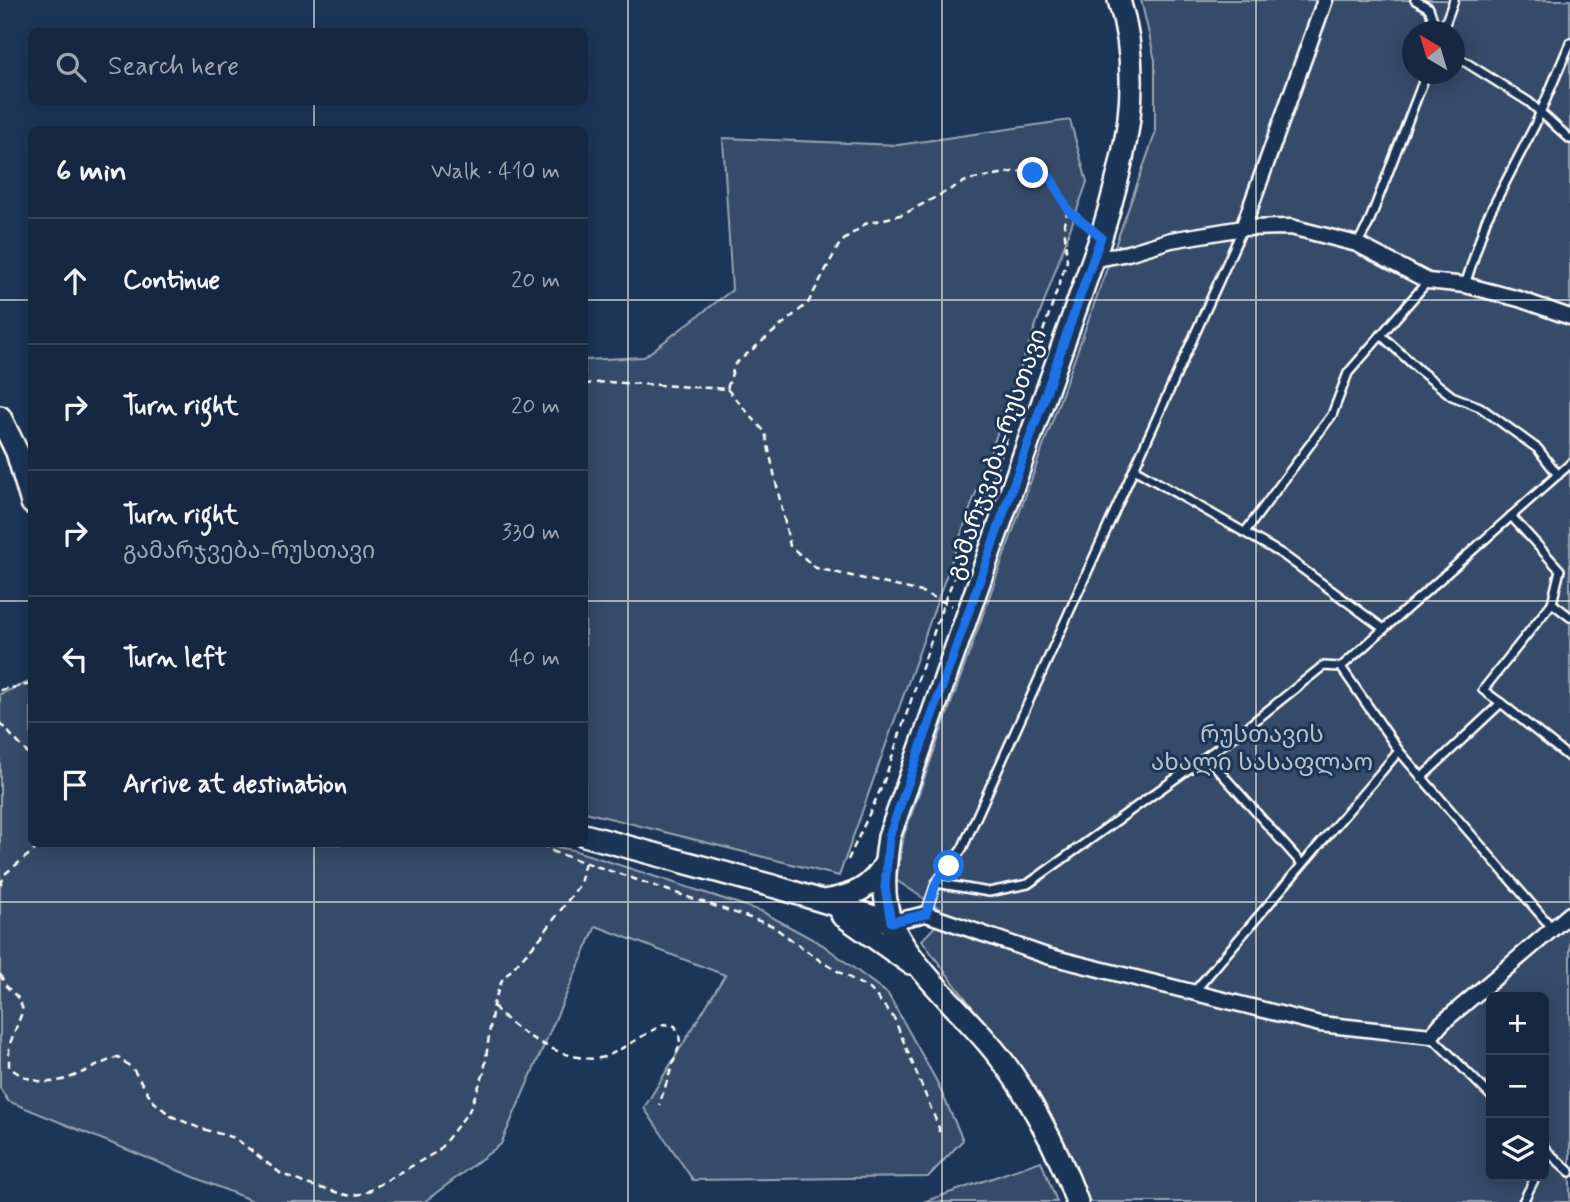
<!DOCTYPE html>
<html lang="en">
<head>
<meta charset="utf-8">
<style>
	:root { --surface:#162841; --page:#1f3048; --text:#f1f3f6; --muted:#9ea6b1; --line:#35445a }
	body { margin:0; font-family:Mynerve,"Noto Sans Georgian",sans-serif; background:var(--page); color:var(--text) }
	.controls { position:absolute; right:21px; bottom:21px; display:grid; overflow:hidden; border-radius:10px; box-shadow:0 4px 18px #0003 }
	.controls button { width:63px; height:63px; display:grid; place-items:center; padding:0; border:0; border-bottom:2px solid var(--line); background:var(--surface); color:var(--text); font:35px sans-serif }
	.compass { position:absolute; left:1402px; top:21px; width:63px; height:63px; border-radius:50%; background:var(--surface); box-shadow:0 4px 18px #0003; rotate:322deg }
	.stop { position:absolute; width:21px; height:21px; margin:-16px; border:5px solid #1a73e8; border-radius:50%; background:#fff }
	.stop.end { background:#1a73e8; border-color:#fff; box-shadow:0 2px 7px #0008 }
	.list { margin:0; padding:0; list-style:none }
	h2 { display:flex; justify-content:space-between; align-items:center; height:91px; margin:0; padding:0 28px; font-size:30px }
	h2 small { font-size:23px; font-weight:400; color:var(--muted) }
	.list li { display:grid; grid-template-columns:46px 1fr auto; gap:21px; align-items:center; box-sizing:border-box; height:126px; padding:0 28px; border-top:2px solid var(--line) }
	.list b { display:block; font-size:26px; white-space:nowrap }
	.list p { margin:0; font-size:23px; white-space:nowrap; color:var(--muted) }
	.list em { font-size:23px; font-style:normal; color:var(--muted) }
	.icon { flex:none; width:38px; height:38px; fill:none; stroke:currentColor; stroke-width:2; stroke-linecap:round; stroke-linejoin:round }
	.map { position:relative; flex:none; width:1570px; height:1202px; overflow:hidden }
	.search { position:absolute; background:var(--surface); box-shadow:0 4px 18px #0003; left:28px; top:28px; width:560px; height:77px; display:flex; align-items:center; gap:18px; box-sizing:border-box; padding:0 24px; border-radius:10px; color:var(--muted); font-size:26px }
	.panel { position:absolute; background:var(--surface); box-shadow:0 4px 18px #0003; left:28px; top:126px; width:560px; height:721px; border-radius:10px }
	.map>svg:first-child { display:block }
	.green { fill:#364b69; stroke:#9aa5b4; stroke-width:2; fill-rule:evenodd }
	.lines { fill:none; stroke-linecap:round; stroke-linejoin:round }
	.lane-casing { stroke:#fff; stroke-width:12 }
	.street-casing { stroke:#fff; stroke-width:19 }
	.secondary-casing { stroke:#fff; stroke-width:26 }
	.path { stroke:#fff; stroke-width:2.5; stroke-dasharray:7 5; stroke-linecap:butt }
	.lane { stroke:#1d3557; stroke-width:7 }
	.street { stroke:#1d3557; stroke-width:14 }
	.secondary { stroke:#1d3557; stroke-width:21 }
	.route { stroke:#1a73e8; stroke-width:9 }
	.grid { fill:none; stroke:#fff; stroke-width:2; stroke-opacity:0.55 }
	.labels { text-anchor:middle; stroke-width:6; stroke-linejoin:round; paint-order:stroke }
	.street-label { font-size:24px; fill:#fff; stroke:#1d3557 }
	.park-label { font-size:24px; fill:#b9c0ca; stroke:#1d3557 }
</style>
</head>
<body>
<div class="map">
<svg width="1570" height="1202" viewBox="0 0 1570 1202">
	<rect width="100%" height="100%" fill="#1d3557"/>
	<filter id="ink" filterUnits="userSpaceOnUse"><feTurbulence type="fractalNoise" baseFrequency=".0143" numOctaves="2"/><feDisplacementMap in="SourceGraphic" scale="14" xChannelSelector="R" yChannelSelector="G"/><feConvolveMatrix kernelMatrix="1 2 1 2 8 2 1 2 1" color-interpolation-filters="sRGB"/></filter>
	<g filter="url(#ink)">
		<!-- green -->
		<g class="green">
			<path d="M1141,0H1570V1202H1088C1057,1098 982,1026 922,940L947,914L896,880L904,835L1155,134V60ZM1412,32H1454V74H1412ZM1491,997H1544V1176H1491Z"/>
			<polygon points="1070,120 1087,182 839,876 585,812 585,360 644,357 732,290 723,138 898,145"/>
			<polygon points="31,681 32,844 539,844 573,850 761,911 823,945 888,994 936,1080 963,1140 928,1177 693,1180 644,1108 725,975 596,926 501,1144 424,1202 255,1202 8,1101 0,1088 0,694"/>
			<polygon points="1041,1161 1057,1202 923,1202"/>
		</g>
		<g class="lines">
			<!-- lane casing -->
			<g class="lane-casing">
				<g id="lane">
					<polyline points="1415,0 1429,8 1437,32"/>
					<polyline points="1442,32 1454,0"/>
					<polyline points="1454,55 1529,102 1570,139"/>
					<polyline points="1357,244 1368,225 1426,74"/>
					<polyline points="1465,285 1486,220 1535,125 1570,43"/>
					<polyline points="1381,335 1419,370 1452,396 1480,407 1538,449 1558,475"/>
					<polyline points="1134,469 1282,554 1384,629"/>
					<polyline points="1245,532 1332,415 1348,373 1428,281"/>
					<polyline points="1552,603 1570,617"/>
					<polyline points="1341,667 1399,751 1552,928"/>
					<polyline points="1501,703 1570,758"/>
					<polyline points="1207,757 1302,864"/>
					<polyline points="1421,778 1501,703 1483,690 1552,603 1560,570 1511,516"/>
					<polyline points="936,883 989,892 1028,884 1246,728 1323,666 1341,667 1570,464"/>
					<polyline points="926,913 936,883 962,849 1242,230"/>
					<polyline points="1193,993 1399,751"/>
					<polyline points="1431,1036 1491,1096"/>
					<polyline points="1544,1147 1548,1152 1544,1161"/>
					<polyline points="1548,1152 1570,1172"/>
					<polyline points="1523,1202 1536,1176"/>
				</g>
			</g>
			<!-- street casing -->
			<g class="street-casing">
				<g id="street">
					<polyline points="1243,228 1325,0"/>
					<polyline points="1092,260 1128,253 1171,240 1243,228 1291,227 1357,244 1428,281 1465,285 1519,299 1570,317"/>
					<polyline points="891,922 926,914 1047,956 1320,1024 1431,1036 1442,1023 1570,914"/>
				</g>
			</g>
			<!-- secondary casing -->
			<g class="secondary-casing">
				<g id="secondary">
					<polyline points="0,417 17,452 32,503"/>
					<polyline points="584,835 776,887 891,922"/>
					<path d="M824,901C854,896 871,889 886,862"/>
					<polyline points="842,915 910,963"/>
					<path d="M1077,1202C1059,1151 1024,1084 988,1043C960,1010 906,961 891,922C881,896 885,864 889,837L1101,237C1125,159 1145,82 1119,0"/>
				</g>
			</g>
			<!-- path -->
			<g class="path">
				<polyline points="584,384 607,382 727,389 735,364 808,303 840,243 865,224 904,214 968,180 1017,171 1050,176 1068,210 1087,226"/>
				<polyline points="727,389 765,432 790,546 816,568 922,592 952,606"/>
				<polyline points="0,690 32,684"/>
				<polyline points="0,723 32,758"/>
				<polyline points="541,844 554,852 771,925 822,962 871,990 894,1018 939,1128 939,1137"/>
				<polyline points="848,860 883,784 944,602 980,517 1067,261 1064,223 1068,210"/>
				<polyline points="0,885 6,873 42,844"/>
				<path d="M0,974L6,986L19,999L23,1010L9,1046V1067C51,1099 76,1072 118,1057L133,1069L153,1101L171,1116L199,1128L235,1138L280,1173L306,1184L350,1196L365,1193L438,1151L469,1111L484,1073L493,1005L502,980L541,937L580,884L585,862"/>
				<path d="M494,1006C512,1032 576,1069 607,1056C626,1047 645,1034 664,1024L675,1026L679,1034L680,1043L659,1105"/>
			</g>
			<!-- lane -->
			<use href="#lane" class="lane"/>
			<!-- street -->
			<use href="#street" class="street"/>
			<!-- secondary -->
			<use href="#secondary" class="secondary"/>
		</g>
	</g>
	<g class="lines" filter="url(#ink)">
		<!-- route -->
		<polyline class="route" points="949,866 936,883 926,914 891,922 885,888 889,837 1101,237 1068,210 1050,176 1033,173"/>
	</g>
	<!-- grid -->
	<path class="grid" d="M314,0V32M628,0V1202M942,0V1202M1256,0V1202M314,102V130M0,300H32M584,300H1570M0,601H32M584,601H1570M314,844V1202M0,902H1570"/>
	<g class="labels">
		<!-- street labels -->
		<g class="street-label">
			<text transform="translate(996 454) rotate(-71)" y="8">გამარჯვება-რუსთავი</text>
		</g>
		<!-- park labels -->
		<g class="park-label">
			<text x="1262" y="742">რუსთავის<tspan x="1262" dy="28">ახალი სასაფლაო</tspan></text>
		</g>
	</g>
</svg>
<div class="controls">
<button>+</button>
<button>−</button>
<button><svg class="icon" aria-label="layers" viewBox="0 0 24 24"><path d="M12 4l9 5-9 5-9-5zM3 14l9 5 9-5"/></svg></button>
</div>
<svg class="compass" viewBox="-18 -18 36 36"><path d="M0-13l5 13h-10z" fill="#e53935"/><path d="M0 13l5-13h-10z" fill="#9ea6b1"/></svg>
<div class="stop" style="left:949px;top:866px"></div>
<div class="stop end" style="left:1033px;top:173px"></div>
<div class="search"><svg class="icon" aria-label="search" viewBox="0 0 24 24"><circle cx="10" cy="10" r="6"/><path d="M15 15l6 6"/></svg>Search here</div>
<section class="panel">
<h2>6 min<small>Walk · 410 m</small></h2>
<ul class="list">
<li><svg class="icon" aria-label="ahead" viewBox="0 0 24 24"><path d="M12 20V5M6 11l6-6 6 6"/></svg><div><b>Continue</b></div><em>20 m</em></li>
<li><svg class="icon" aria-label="right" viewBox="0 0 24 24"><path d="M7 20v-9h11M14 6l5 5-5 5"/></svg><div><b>Turn right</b></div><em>20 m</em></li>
<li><svg class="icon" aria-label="right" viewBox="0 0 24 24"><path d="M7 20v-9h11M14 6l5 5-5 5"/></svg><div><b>Turn right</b><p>გამარჯვება-რუსთავი</p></div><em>330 m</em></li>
<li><svg class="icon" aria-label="left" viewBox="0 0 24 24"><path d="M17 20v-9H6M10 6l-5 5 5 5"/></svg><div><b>Turn left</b></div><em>40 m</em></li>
<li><svg class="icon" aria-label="arrive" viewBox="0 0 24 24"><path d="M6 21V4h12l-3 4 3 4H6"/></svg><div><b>Arrive at destination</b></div></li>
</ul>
</section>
</div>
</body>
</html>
